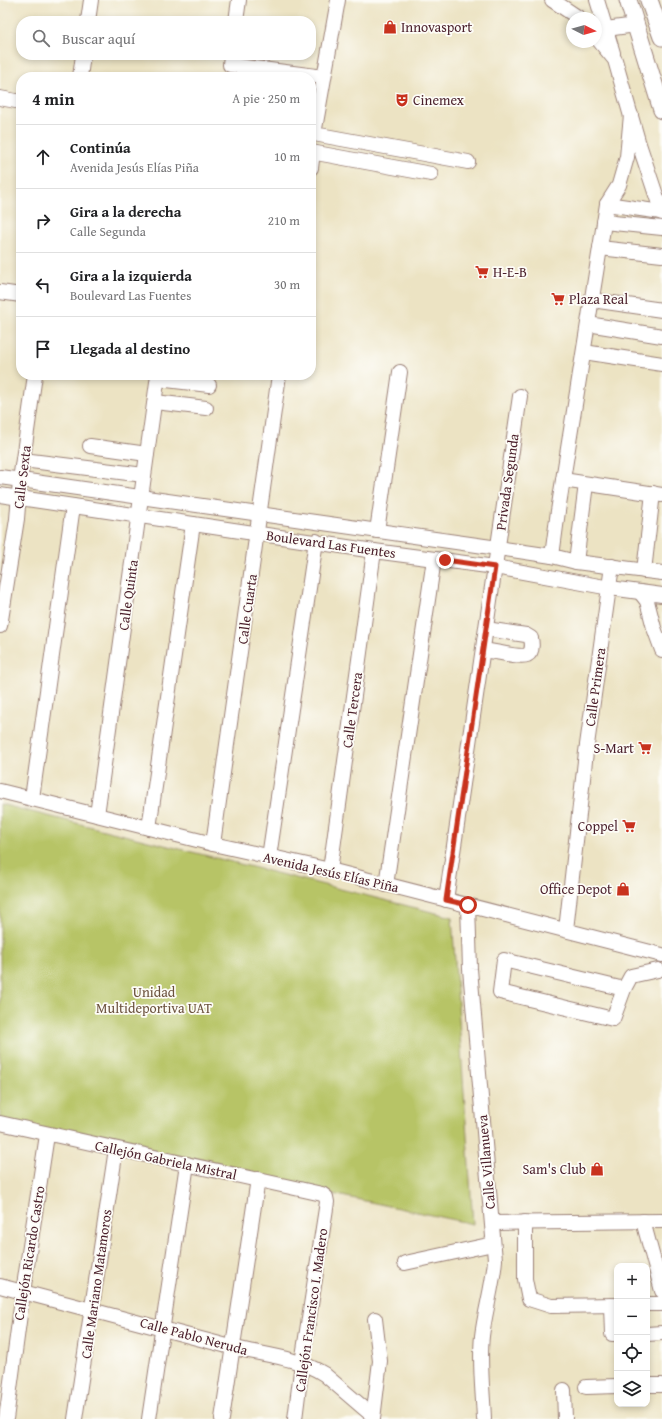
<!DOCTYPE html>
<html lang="es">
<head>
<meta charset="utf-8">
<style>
	:root { --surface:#fff; --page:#f6f6f6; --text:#202124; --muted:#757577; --line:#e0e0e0 }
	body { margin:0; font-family:"Gentium Book Plus",serif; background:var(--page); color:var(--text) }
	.controls { position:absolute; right:12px; bottom:12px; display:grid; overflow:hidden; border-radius:8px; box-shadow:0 2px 6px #0003 }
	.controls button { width:36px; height:36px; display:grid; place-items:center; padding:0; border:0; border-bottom:1px solid var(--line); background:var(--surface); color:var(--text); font:20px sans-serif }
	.compass { position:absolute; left:566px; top:12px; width:36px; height:36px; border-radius:50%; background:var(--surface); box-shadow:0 2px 6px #0003; rotate:96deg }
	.stop { position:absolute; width:12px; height:12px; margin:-9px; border:3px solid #c8321e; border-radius:50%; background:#fff }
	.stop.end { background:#c8321e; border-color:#fff; box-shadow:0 1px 4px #0008 }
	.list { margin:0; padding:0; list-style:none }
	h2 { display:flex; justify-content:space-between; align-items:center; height:52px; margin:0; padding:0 16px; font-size:17px }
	h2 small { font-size:13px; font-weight:400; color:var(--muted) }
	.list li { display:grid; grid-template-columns:26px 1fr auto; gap:12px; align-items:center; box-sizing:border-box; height:64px; padding:0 16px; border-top:1px solid var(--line) }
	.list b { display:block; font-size:15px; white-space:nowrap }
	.list p { margin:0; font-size:13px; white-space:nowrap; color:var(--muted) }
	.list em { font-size:13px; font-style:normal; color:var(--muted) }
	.icon { flex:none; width:22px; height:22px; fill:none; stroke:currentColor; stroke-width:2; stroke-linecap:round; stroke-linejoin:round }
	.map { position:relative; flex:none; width:662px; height:1419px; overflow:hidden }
	.search { position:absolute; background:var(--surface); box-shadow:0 2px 6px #0003; left:16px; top:16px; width:300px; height:44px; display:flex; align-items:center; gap:10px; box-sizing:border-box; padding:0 14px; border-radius:16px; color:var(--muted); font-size:15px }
	.panel { position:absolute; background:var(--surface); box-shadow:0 2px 6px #0003; left:16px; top:72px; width:300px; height:308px; border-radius:16px }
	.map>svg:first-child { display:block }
	.green { fill:#b7c466; stroke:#807248 }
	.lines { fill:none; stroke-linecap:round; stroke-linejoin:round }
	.minor-casing { stroke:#9b8177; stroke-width:16 }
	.major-casing { stroke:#9b8177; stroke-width:19 }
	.minor { stroke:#fff; stroke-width:14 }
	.major { stroke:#fff; stroke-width:17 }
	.route { stroke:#c8321e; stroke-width:5 }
	.labels { text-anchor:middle; stroke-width:3.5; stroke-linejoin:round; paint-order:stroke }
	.poi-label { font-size:14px; fill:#4a1f2b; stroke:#fdfcf7; text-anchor:start }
	.street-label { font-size:14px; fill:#4a1f2b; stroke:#fdfcf7 }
	.park-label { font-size:14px; fill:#6b513d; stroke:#fdfcf7 }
</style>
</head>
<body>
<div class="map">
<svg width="662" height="1419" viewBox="0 0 662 1419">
	<rect width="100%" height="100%" fill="#fdfcf7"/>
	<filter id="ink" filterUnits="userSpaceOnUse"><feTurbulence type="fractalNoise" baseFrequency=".025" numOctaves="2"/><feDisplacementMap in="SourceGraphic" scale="8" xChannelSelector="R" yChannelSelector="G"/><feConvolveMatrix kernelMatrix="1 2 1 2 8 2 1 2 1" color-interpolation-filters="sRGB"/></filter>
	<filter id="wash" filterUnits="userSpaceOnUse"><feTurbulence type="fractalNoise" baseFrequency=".012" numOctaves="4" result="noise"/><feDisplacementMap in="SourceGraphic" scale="16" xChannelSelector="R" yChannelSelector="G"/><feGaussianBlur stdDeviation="0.9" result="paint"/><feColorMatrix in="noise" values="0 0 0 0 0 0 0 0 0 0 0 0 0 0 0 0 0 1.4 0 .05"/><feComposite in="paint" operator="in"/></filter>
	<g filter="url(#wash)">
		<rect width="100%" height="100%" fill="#ece3c3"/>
		<!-- green -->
		<polygon class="green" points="0,804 452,917 473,1224 0,1123"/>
	</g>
	<g filter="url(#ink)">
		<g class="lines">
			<!-- minor casing -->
			<g class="minor-casing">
				<g id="minor">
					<polyline points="338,0 314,134 468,162"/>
					<polyline points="552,0 579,18"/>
					<polyline points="597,0 613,53"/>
					<polyline points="88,21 91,0"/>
					<polyline points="236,21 239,0"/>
					<polyline points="606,29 636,25"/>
					<polyline points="596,37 615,60 638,141 662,213"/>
					<polyline points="231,55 230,65 324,77"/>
					<polyline points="80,77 83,55"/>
					<polyline points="0,98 21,102"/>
					<polyline points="311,152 431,174"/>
					<polyline points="311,168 313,152"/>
					<polyline points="607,204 661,212"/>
					<polyline points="604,222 662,228"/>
					<polyline points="600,248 662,255"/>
					<polyline points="0,292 21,295"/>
					<polyline points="592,300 662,310"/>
					<polyline points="588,324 662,336"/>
					<polyline points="584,352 662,364"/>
					<polyline points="158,379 209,385"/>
					<polyline points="155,402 206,408"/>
					<polyline points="90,446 147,454"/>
					<polyline points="23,460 144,475"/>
					<polyline points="0,477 498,548 552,556 576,562 662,573"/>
					<polyline points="563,480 662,495"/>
					<polyline points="0,495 374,551 495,567 610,588 662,595"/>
					<polyline points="377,531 400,372"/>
					<polyline points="552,556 558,511 607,204 619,185 627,157 631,115"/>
					<polyline points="576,562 586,484"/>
					<polyline points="644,571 653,493"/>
					<polyline points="640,592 647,601 654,628 662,650"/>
					<polyline points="0,626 17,519 20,480 35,375"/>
					<path d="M483,650C492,651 520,658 527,655C533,652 532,643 531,638L526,635L486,629"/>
					<polyline points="0,791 213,844 330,870 662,955"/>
					<polyline points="32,798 73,506"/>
					<polyline points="97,815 158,375"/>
					<polyline points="149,828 193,524"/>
					<polyline points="213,844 279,375"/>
					<polyline points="269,857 316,541"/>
					<polyline points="330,870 374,551"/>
					<polyline points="386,885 434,559"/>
					<polyline points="446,900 520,396"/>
					<path d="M468,905L470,969L495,1260C493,1286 485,1311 482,1336C479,1363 483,1392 484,1419"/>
					<polyline points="566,930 586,752 612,566"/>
					<polyline points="624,989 504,960 500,992 613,1019 624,989 631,976 658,970"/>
					<polyline points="0,1123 322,1194 326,1197 327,1202 302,1363 295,1419"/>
					<polyline points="643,1221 662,1291"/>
					<polyline points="525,1222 525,1279 529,1299 551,1306 617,1305"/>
					<polyline points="492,1223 662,1221"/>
					<polyline points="405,1263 493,1244"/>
					<path d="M0,1286C77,1306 154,1327 231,1347C262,1355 297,1357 324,1374L373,1416"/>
					<polyline points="647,1304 662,1304"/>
					<polyline points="611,1305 612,1334 617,1334"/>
					<polyline points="647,1334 662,1333"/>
					<polyline points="647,1385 662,1385"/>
					<polyline points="586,1387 617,1386"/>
					<polyline points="564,1390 565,1419"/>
					<polyline points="6,1419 23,1292 47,1135"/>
					<polyline points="75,1419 116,1149"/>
					<polyline points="149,1419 187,1164"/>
					<polyline points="222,1419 258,1179"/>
					<polyline points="373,1419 380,1361 375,1319"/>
				</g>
			</g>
			<!-- major casing -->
			<g class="major-casing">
				<g id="major">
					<polyline points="628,0 662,110"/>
					<polyline points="649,0 662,37"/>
				</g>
			</g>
			<!-- minor -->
			<use href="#minor" class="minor"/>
			<!-- major -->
			<use href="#major" class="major"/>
		</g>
	</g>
	<g class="lines" filter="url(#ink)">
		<!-- route -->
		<polyline class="route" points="445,560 495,567 446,900 468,905"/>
	</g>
	<!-- icons -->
	<defs>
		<g id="shop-bare" transform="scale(1.08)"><path d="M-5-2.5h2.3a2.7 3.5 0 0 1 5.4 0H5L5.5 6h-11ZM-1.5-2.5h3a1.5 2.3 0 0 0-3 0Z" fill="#c8321e" stroke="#fdfcf7" stroke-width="2.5" paint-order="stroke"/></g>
		<g id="theatre-bare" transform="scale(1.08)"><path d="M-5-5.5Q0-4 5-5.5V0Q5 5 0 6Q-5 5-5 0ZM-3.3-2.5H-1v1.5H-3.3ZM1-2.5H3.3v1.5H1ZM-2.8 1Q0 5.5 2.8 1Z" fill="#c8321e" stroke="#fdfcf7" stroke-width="2.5" paint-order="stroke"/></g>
		<g id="supermarket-bare" transform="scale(1.08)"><path d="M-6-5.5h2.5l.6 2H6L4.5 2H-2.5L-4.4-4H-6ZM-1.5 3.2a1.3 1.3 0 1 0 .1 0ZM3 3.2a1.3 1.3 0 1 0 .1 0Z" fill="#c8321e" stroke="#fdfcf7" stroke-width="2.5" paint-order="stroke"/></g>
	</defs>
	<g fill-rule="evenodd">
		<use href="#shop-bare" x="390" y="27"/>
		<use href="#theatre-bare" x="402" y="100"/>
		<use href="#supermarket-bare" x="482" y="272"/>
		<use href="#supermarket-bare" x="558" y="299"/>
		<use href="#supermarket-bare" x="645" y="748"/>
		<use href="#supermarket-bare" x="629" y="826"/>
		<use href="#shop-bare" x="623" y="889"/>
		<use href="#shop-bare" x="597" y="1169"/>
	</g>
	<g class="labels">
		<!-- poi labels -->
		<g class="poi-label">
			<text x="401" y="32">Innovasport</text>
			<text x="413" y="105">Cinemex</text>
			<text x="493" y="277">H-E-B</text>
			<text x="569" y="304">Plaza Real</text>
			<text x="634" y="753" text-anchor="end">S-Mart</text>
			<text x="618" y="831" text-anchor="end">Coppel</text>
			<text x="612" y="894" text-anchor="end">Office Depot</text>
			<text x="586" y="1174" text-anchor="end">Sam's Club</text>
		</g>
		<!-- street labels -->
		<g class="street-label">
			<text transform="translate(22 477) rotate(-83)" y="5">Calle Sexta</text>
			<text transform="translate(507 482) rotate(-82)" y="5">Privada Segunda</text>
			<text transform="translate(331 544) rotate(8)" y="5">Boulevard Las Fuentes</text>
			<text transform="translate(128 595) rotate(-82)" y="5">Calle Quinta</text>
			<text transform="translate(247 609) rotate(-82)" y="5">Calle Cuarta</text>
			<text transform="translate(595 687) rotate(-82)" y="5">Calle Primera</text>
			<text transform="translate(352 710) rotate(-82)" y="5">Calle Tercera</text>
			<text transform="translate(331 872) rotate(13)" y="5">Avenida Jesús Elías Piña</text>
			<text transform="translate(166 1160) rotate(12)" y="5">Callejón Gabriela Mistral</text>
			<text transform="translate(486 1162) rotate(-95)" y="5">Calle Villanueva</text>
			<text transform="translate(29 1253) rotate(-81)" y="5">Callejón Ricardo Castro</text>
			<text transform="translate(96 1284) rotate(-82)" y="5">Calle Mariano Matamoros</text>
			<text transform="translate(311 1310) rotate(-82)" y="5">Callejón Francisco I. Madero</text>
			<text transform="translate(194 1336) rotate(15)" y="5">Calle Pablo Neruda</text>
		</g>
		<!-- park labels -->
		<g class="park-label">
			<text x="154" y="997">Unidad<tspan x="154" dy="16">Multideportiva UAT</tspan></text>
		</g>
	</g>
</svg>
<div class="controls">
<button>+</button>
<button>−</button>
<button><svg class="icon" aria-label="locate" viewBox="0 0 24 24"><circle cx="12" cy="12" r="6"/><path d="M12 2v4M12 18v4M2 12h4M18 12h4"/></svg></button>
<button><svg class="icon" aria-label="layers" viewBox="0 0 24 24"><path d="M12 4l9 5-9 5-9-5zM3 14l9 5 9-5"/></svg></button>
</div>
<svg class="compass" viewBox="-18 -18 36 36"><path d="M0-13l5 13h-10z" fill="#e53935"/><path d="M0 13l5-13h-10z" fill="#757577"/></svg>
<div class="stop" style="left:468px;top:905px"></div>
<div class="stop end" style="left:445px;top:560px"></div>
<div class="search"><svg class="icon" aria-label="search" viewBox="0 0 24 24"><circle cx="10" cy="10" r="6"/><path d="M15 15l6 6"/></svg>Buscar aquí</div>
<section class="panel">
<h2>4 min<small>A pie · 250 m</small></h2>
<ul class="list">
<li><svg class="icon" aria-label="ahead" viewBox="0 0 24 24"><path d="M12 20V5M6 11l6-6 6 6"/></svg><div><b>Continúa</b><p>Avenida Jesús Elías Piña</p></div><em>10 m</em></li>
<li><svg class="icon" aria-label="right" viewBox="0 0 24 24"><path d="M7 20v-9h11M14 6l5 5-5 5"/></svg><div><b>Gira a la derecha</b><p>Calle Segunda</p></div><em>210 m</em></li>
<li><svg class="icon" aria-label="left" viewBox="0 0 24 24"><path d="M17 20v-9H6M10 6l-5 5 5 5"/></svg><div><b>Gira a la izquierda</b><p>Boulevard Las Fuentes</p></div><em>30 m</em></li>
<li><svg class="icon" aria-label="arrive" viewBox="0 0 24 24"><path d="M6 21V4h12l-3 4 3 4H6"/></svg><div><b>Llegada al destino</b></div></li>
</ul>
</section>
</div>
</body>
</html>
